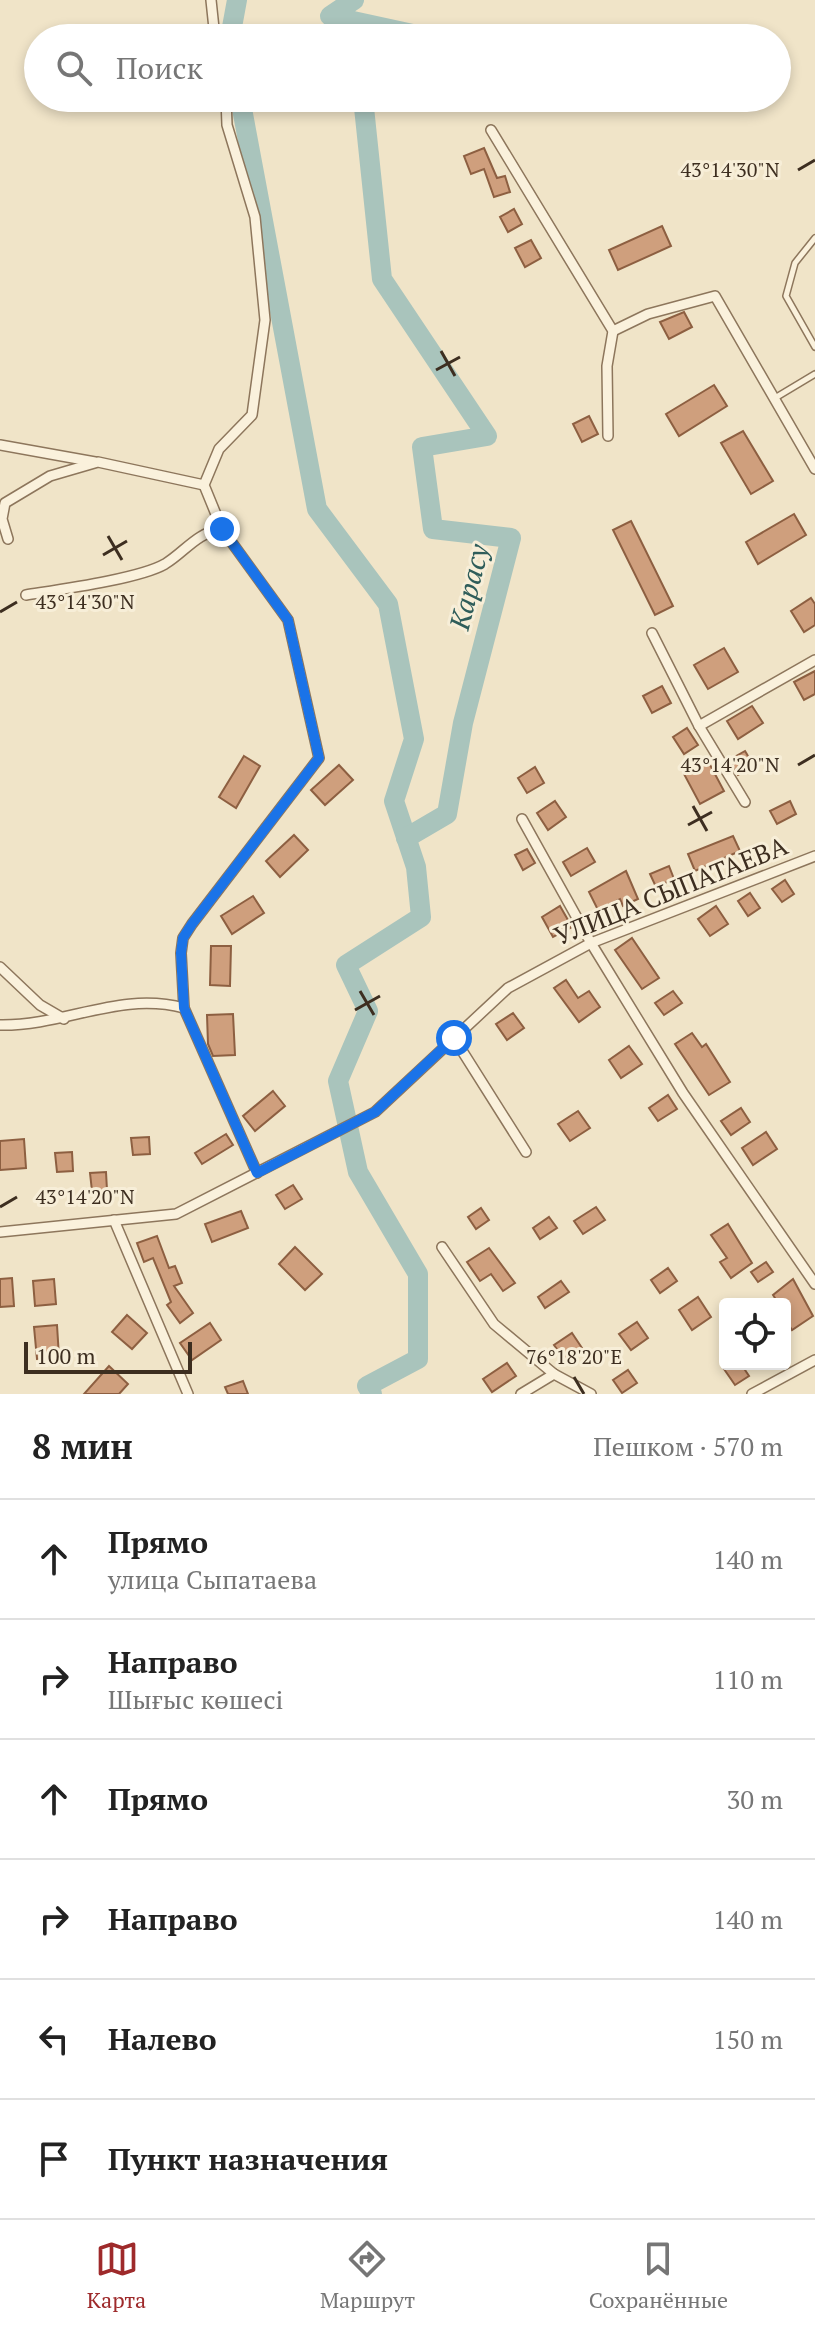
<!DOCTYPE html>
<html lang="ru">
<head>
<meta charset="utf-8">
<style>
	:root { --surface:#fff; --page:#f6f6f6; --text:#222; --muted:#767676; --line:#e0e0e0; --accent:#9e2a2b }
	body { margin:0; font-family:"PT Serif",serif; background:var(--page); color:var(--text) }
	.controls { position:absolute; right:24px; bottom:24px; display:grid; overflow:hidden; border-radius:8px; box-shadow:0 4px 12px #0003 }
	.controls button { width:72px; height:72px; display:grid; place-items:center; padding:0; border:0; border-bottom:2px solid var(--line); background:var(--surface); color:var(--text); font:40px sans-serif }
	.scale { position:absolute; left:24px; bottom:20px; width:168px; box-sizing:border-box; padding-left:8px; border:4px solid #3d2e20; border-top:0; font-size:22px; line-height:28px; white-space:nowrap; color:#3d2e20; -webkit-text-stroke:6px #f7eed8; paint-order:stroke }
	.stop { position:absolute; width:24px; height:24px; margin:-18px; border:6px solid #1a73e8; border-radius:50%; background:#fff }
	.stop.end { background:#1a73e8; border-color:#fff; box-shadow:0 2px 8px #0008 }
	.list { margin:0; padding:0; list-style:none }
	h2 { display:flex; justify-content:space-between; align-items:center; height:104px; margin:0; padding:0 32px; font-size:34px }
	h2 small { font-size:26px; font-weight:400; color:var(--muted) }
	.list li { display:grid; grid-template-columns:52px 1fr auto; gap:24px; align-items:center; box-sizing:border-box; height:120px; padding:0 32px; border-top:2px solid var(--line) }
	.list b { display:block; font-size:30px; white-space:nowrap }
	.list p { margin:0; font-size:26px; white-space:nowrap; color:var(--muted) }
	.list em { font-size:26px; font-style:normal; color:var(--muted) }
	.icon { flex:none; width:44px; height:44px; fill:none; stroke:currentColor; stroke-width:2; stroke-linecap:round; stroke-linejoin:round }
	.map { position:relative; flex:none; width:815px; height:1394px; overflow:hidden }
	.search { position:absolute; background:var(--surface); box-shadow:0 4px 12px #0003; left:24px; right:24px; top:24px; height:88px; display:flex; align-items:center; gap:20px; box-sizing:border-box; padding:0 28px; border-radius:44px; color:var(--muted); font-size:30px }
	.sheet { height:824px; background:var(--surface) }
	nav { display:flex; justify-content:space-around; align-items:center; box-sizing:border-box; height:112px; border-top:2px solid var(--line); background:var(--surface); font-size:22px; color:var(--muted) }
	nav a { display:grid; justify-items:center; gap:4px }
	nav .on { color:var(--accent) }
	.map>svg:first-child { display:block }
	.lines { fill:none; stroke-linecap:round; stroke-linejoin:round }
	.river { stroke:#a9c4bc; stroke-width:20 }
	.building { fill:#cf9f7d; stroke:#8d5f41; stroke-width:2 }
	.lane-casing { stroke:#8d765c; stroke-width:8 }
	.street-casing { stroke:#8d765c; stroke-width:12 }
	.lane { stroke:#faf1dc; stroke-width:5 }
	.street { stroke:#faf1dc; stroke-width:9 }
	.route { stroke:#1a73e8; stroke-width:10 }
	.ticks { fill:none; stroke:#3d2e20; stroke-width:3 }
	.labels { text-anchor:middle; stroke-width:6; stroke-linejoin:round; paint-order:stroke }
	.street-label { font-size:26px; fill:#3d2e20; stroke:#f7eed8 }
	.water-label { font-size:28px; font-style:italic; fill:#2f5d5a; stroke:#f7eed8 }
	.ticks-label { font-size:20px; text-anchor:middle; fill:#3d2e20; stroke:#f7eed8; stroke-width:6; stroke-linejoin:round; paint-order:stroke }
</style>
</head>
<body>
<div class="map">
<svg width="815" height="1394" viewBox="0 0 815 1394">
	<rect width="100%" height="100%" fill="#f0e4c8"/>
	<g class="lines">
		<!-- river -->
		<g class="river">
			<polyline points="354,0 330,16 431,38"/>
			<polyline points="230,38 237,0"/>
			<polyline points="240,98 317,509 388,604 414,739 394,801 416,867 421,917 346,965 368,1011 338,1081 358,1172 418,1274 418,1359 367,1386 372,1394"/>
			<polyline points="363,98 382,279 487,436 422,447 433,529 511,538 463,723 447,814 406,838"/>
		</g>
	</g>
	<!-- building -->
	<g class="building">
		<polygon points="484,148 497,178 505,176 510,192 494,197 484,169 471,174 464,156"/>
		<polygon points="514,209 522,224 508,232 500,217"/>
		<polygon points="662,226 671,246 618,270 609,250"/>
		<polygon points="531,240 541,258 525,267 515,248"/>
		<polygon points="684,312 692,327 669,339 660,322"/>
		<polygon points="714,385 727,406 679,436 666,414"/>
		<polygon points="589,416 598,434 582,442 573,424"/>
		<polygon points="743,431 773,481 751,494 721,443"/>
		<polygon points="794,514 806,535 758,564 746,542"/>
		<polygon points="631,521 673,606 655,615 613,530"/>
		<polygon points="811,598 815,604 815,625 804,632 791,611"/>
		<polygon points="724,648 738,672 708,689 694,665"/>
		<polygon points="815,671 815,694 804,700 794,682"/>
		<polygon points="662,686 671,703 652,713 643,696"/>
		<polygon points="752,706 763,723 738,739 727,721"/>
		<polygon points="687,728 698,745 684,754 673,737"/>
		<polygon points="745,751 754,766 738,775 729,760"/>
		<polygon points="244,756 260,766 236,808 219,797"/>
		<polygon points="708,761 724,791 700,804 684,774"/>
		<polygon points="339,765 353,780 325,805 311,790"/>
		<polygon points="535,767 544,783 527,793 518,778"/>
		<polygon points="555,801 566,817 548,830 537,813"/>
		<polygon points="790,801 796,814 777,824 770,811"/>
		<polygon points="294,835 308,850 280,877 266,861"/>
		<polygon points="733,836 740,851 695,871 688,854"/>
		<polygon points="587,848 595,862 571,876 563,862"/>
		<polygon points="527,849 535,863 523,870 515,855"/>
		<polygon points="669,866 674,879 656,887 650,874"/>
		<polygon points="626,871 638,899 623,906 620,899 598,910 589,892"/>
		<polygon points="785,880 794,894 782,902 772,889"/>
		<polygon points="750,893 760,908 748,916 738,901"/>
		<polygon points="253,896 264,913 232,934 221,916"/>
		<polygon points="560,906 572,927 553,937 542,917"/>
		<polygon points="716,906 728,924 710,936 698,919"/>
		<polygon points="632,938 659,978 642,989 615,950"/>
		<polygon points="211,946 231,946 230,986 210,985"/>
		<polygon points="566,980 578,998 589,991 600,1007 579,1022 554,988"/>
		<polygon points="673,991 682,1003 664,1015 655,1003"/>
		<polygon points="513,1013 524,1028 507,1040 496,1024"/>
		<polygon points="233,1014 235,1055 213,1056 208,1044 207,1015"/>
		<polygon points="692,1033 702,1047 706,1044 730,1082 709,1095 675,1044"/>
		<polygon points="629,1046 642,1064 621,1078 609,1060"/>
		<polygon points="273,1091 285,1106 255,1131 243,1116"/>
		<polygon points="668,1095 677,1109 658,1121 649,1108"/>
		<polygon points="741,1108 750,1122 731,1135 721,1121"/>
		<polygon points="578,1111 590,1128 570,1141 558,1124"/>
		<polygon points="766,1132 777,1149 753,1165 742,1148"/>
		<polygon points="226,1134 233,1145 202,1164 195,1153"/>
		<polygon points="149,1137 150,1154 133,1155 131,1138"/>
		<polygon points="24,1139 26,1168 0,1170 0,1141"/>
		<polygon points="72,1152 73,1171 57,1172 55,1153"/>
		<polygon points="106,1172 107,1190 92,1191 90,1173"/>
		<polygon points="293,1185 302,1199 285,1209 276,1195"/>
		<polygon points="596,1207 605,1220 583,1234 574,1221"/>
		<polygon points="481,1208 489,1220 476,1229 468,1217"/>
		<polygon points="241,1211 248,1228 212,1242 205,1224"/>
		<polygon points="549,1217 557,1228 540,1239 533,1228"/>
		<polygon points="728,1224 752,1263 731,1278 720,1262 727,1258 711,1235"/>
		<polygon points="157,1236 169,1268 175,1266 182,1283 174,1286 193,1313 180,1323 167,1305 171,1302 153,1258 144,1262 137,1243"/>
		<polygon points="295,1247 322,1274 305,1290 279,1264"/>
		<polygon points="489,1248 515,1283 503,1291 491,1274 480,1281 467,1262"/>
		<polygon points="766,1262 773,1272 758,1282 751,1272"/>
		<polygon points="668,1268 677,1281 660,1293 651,1280"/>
		<polygon points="12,1278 14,1306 0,1307 0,1279"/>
		<polygon points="54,1279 56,1304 35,1306 33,1281"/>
		<polygon points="793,1279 813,1316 792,1330 785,1319 785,1304 779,1304 773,1295"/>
		<polygon points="561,1281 569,1292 545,1308 538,1297"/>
		<polygon points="698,1297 711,1317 692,1330 679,1310"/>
		<polygon points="127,1315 147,1333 132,1349 112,1332"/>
		<polygon points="637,1322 648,1338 631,1350 619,1334"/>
		<polygon points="210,1323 221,1340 192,1360 180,1343"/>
		<polygon points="57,1325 59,1357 37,1359 34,1327"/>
		<polygon points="572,1333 582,1348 565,1360 554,1345"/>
		<polygon points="507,1363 516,1376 492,1392 483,1379"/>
		<polygon points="731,1364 741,1364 749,1376 735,1385 724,1369"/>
		<polygon points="109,1366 128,1384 119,1394 84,1394"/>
		<polygon points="628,1370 637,1383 622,1393 613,1380"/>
		<polygon points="243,1381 248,1394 228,1394 225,1387"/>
	</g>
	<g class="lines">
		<!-- lane casing -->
		<g class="lane-casing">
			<g id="lane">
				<polyline points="815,238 795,263 786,296 815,347"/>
				<polyline points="775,398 815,374"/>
			</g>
		</g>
		<!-- street casing -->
		<g class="street-casing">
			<g id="street">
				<polyline points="211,0 215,38"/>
				<polyline points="226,98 227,125 255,217 265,320 252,415 219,449 204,485 222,529 288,620 319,758 192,924 183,938 181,953 184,1008 257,1173"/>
				<polyline points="491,130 613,331 607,366 608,436"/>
				<polyline points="613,331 648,314 715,296 815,469"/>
				<polyline points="0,445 95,462"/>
				<polyline points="8,539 2,519 5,503 50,476 98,462 204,485"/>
				<path d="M26,595C57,590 139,579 165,564C186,551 196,533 222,529"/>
				<polyline points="652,633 699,726 745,802"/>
				<polyline points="699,726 815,660"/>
				<polyline points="522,819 591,943 683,1093 815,1284"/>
				<polyline points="0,967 40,1005 64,1019"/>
				<path d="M0,1025C66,1026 119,991 184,1008"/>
				<polyline points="454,1038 526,1152"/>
				<polyline points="114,1220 188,1394"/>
				<polyline points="0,1232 176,1214 375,1112 508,988 591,943 815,856"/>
				<polyline points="442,1247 494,1324 554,1374"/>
				<polyline points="521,1394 554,1374 591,1394"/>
				<polyline points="752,1394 815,1360"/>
			</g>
		</g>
		<!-- lane -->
		<use href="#lane" class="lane"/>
		<!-- street -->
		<use href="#street" class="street"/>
	</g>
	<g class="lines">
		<!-- route -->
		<polyline class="route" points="222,529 288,620 319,758 192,924 183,938 181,953 184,1008 257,1173 375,1112 454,1038"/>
	</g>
	<!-- ticks -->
	<path class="ticks" d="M798,170L815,160M441,351L455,376M436,370L460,357M108,536L122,560M103,555L127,541M0,612L17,602M798,765L815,755M693,806L707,831M688,825L712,812M360,991L374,1015M355,1010L380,996M0,1207L17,1197M574,1377L584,1394"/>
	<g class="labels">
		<!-- street labels -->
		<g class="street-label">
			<text transform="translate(671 891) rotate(-22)" y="9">УЛИЦА СЫПАТАЕВА</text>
		</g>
		<!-- water labels -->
		<g class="water-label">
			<text transform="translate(469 587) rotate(-76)" y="10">Карасу</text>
		</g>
	</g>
	<g class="ticks-label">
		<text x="730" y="177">43°14'30"N</text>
		<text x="85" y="609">43°14'30"N</text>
		<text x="730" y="772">43°14'20"N</text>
		<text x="85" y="1204">43°14'20"N</text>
		<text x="574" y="1364">76°18'20"E</text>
	</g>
</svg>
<div class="controls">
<button><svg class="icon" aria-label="locate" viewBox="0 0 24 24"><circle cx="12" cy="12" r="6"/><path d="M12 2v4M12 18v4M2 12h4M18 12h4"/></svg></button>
</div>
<div class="scale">100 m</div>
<div class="stop" style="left:454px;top:1038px"></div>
<div class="stop end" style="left:222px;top:529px"></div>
<div class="search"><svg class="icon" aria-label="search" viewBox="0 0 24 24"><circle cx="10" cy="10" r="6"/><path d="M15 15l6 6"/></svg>Поиск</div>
</div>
<section class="sheet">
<h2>8 мин<small>Пешком · 570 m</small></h2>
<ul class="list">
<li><svg class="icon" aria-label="ahead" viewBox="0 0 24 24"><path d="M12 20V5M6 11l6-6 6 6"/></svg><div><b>Прямо</b><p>улица Сыпатаева</p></div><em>140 m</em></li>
<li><svg class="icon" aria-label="right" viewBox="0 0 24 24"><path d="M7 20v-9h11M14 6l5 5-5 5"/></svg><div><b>Направо</b><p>Шығыс көшесі</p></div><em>110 m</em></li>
<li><svg class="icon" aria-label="ahead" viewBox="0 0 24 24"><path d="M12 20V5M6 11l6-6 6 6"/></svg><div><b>Прямо</b></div><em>30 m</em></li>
<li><svg class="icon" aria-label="right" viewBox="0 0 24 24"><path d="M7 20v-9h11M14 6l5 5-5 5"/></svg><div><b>Направо</b></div><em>140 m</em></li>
<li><svg class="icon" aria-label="left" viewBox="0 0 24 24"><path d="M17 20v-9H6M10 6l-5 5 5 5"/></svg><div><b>Налево</b></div><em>150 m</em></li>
<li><svg class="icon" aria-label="arrive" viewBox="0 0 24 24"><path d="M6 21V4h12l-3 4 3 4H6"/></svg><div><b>Пункт назначения</b></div></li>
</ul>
</section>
<nav>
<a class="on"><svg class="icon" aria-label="map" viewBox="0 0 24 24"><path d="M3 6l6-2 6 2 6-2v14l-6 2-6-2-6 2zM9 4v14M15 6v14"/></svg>Карта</a>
<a><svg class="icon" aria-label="directions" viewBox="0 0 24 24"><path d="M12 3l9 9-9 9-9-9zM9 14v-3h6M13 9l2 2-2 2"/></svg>Маршрут</a>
<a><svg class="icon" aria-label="saved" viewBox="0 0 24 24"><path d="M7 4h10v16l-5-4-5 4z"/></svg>Сохранённые</a>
</nav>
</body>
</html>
